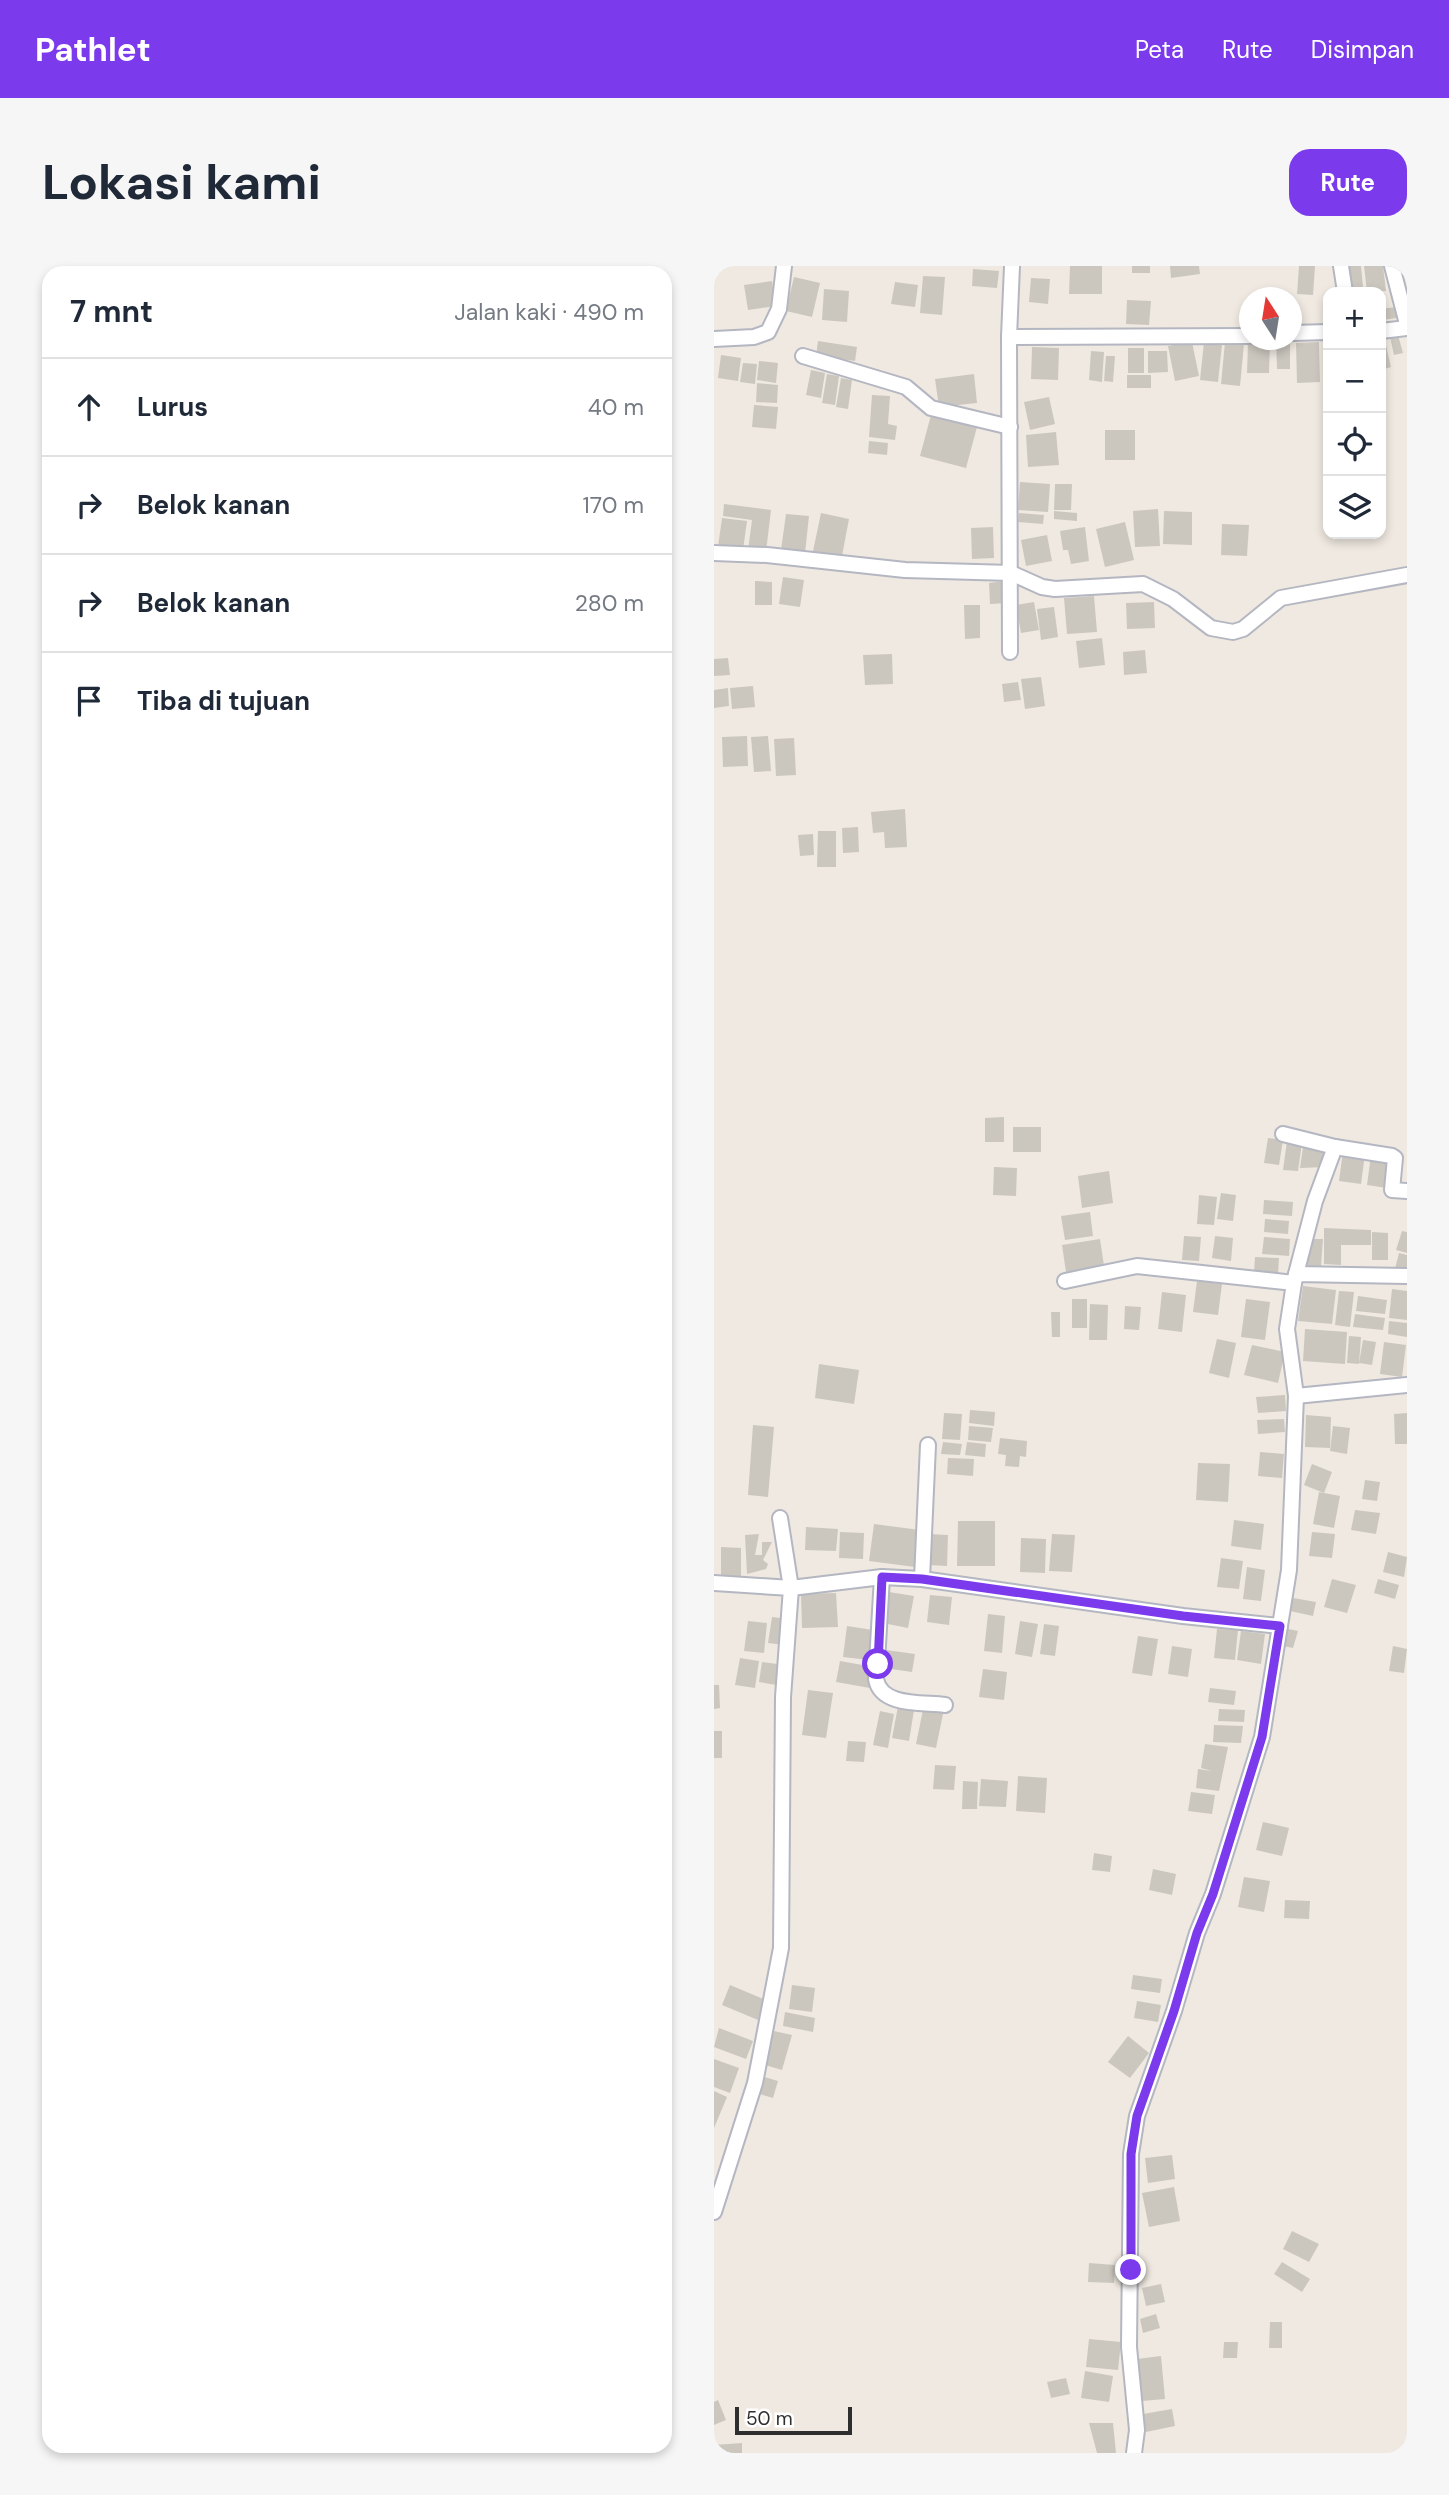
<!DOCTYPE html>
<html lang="id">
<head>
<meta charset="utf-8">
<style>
	:root { --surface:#fff; --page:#f6f6f7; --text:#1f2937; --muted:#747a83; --line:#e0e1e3; --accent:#7c3aed }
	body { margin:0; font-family:"DM Sans",sans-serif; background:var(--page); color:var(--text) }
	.controls { position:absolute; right:21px; top:21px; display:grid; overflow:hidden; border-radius:14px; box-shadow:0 4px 10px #0003 }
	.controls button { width:63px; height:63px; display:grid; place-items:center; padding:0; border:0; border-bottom:2px solid var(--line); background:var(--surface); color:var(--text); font:35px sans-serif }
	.compass { position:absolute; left:525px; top:21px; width:63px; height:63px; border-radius:50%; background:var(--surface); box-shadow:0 4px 10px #0003; rotate:348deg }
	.scale { position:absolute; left:21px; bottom:18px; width:117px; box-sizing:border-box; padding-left:7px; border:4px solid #2e2e2e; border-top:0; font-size:19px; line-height:24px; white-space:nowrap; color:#2e2e2e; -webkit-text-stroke:5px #fff; paint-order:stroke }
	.stop { position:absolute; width:21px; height:21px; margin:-16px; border:5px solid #7c3aed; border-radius:50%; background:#fff }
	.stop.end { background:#7c3aed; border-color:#fff; box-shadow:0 2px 7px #0008 }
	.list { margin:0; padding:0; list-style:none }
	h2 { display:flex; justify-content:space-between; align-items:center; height:91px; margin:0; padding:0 28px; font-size:30px }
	h2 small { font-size:23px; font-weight:400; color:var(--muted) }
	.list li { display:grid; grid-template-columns:46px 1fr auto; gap:21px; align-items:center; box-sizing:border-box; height:98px; padding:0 28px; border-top:2px solid var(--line) }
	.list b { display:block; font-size:26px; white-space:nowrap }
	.list em { font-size:23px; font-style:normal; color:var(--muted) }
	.icon { flex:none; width:38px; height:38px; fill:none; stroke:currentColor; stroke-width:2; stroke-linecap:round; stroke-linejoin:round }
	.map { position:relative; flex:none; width:693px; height:2187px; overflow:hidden; border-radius:21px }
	header { display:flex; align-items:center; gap:42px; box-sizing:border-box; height:98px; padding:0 35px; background:var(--accent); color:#fff }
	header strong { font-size:33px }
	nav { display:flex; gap:38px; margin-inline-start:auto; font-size:24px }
	.intro { display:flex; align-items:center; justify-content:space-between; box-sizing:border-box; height:168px; padding:0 42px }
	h1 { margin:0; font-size:49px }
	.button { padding:18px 32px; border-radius:21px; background:var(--accent); color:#fff; font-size:24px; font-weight:700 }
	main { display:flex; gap:42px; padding:0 42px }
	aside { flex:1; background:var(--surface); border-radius:21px; box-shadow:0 4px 10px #0003 }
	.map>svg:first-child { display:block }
	.building { fill:#cbc7bf }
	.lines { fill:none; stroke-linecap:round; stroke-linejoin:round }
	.minor-casing { stroke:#b4b7c1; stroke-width:18 }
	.minor { stroke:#fff; stroke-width:14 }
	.route { stroke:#7c3aed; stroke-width:9 }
</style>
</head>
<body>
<header>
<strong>Pathlet</strong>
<nav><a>Peta</a><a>Rute</a><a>Disimpan</a></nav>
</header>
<div class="intro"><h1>Lokasi kami</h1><a class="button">Rute</a></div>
<main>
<aside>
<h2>7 mnt<small>Jalan kaki · 490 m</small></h2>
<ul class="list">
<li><svg class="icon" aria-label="ahead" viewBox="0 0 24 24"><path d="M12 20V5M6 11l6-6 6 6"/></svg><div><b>Lurus</b></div><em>40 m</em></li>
<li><svg class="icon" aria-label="right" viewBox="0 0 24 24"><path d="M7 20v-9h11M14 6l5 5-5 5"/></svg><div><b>Belok kanan</b></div><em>170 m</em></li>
<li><svg class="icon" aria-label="right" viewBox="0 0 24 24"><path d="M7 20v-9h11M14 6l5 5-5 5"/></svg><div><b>Belok kanan</b></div><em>280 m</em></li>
<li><svg class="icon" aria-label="arrive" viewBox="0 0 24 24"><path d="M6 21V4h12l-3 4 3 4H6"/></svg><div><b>Tiba di tujuan</b></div></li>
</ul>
</aside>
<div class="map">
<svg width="693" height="2187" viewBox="0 0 693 2187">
	<rect width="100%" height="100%" fill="#efe9e1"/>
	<!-- building -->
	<g class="building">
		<polygon points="356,0 388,0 388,28 355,28"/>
		<rect x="418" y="0" width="18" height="7"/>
		<polygon points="456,0 485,0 486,8 457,12"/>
		<polygon points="585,0 601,0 599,29 583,28"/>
		<polygon points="634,0 647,0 649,21 637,23"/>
		<polygon points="650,0 669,0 672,25 653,26"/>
		<polygon points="259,3 285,5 283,22 258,20"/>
		<polygon points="209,10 231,11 228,49 206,47"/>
		<polygon points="80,11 106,17 98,51 72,45"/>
		<polygon points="317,12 336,13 334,38 315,36"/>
		<polygon points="58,15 62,40 34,44 30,19"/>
		<polygon points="181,16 204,19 201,41 177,38"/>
		<polygon points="110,23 135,25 133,56 108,54"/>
		<polygon points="413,34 437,35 435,59 412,58"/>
		<polygon points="682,41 683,52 667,54 667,43"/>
		<polygon points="669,67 677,101 667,104 667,68"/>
		<polygon points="684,69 689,87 680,89 676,71"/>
		<polygon points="562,74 576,74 576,103 563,103"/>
		<polygon points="104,75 143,81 141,95 102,90"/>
		<polygon points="534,75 556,76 555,107 533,107"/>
		<polygon points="478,76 485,110 461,115 454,80"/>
		<polygon points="490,76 508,79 504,116 486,114"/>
		<polygon points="511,76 530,78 526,120 507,118"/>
		<polygon points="605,76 606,116 583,117 582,77"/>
		<polygon points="318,81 345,82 344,114 317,113"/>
		<rect x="414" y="82" width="16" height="25"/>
		<polygon points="377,85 390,86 388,116 375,114"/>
		<polygon points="434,85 453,85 454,106 434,107"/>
		<polygon points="7,89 27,92 24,115 4,112"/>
		<polygon points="392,90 401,90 399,116 390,115"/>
		<polygon points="45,95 64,97 62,117 43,114"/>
		<polygon points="29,97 43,98 41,118 26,116"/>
		<polygon points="97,104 111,107 107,132 92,129"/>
		<polygon points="113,108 125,110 121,139 108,137"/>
		<polygon points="260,108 263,137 225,141 221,113"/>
		<rect x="413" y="109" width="24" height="13"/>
		<polygon points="127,112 138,114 134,143 122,141"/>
		<polygon points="43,117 64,119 63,137 42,136"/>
		<polygon points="158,129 176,130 174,158 183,160 181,174 155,171"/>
		<polygon points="335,131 341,158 316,164 310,136"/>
		<polygon points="40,139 64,141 62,163 38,161"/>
		<polygon points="217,149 263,161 252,202 206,190"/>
		<rect x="391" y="164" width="30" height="30"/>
		<polygon points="342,166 345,199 314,201 312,169"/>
		<polygon points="155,175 174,177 173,189 154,187"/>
		<polygon points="306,216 336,218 334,246 304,244"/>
		<polygon points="341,218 358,218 357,244 340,244"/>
		<polygon points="10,238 57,244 52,286 34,284 38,254 9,250"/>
		<polygon points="444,243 446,280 421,281 419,245"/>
		<polygon points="340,245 363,247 363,255 340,253"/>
		<polygon points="450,245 478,246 478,279 449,278"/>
		<polygon points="107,247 135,253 127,295 98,290"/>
		<polygon points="305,247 330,249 329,258 304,256"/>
		<polygon points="72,248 95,250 91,287 67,284"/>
		<polygon points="8,252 33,255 29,284 4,281"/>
		<polygon points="411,256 420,294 391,301 382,263"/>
		<polygon points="508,258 535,259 533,290 507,289"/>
		<polygon points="279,261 280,292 258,293 257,262"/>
		<polygon points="371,261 375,295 357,298 354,284 349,284 346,265"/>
		<polygon points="333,269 338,295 312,300 307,274"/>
		<polygon points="69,311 90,314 86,341 65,338"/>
		<polygon points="41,315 58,316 58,339 41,339"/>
		<polygon points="291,315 293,337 276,338 275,317"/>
		<polygon points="380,330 383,366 353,368 350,332"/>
		<polygon points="320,336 325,364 307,367 302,339"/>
		<polygon points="440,336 441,362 413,363 412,337"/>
		<polygon points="250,339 266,339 266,372 251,373"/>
		<polygon points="340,341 344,371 327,374 323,343"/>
		<polygon points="388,372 391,399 365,402 362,375"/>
		<polygon points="431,384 433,407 410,409 409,386"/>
		<polygon points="178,388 179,418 151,419 149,389"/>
		<polygon points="14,392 16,409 0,410 0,393"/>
		<polygon points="327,411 331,440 311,443 307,413"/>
		<polygon points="304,416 307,434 290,436 288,418"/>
		<polygon points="39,420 41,441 18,443 16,422"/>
		<polygon points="14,422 15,440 0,442 0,424"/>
		<polygon points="33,470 34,500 9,501 8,471"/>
		<polygon points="54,470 57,505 40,506 37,471"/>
		<polygon points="80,472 82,509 62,510 60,473"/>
		<polygon points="191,543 193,581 171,582 170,566 159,567 157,546"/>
		<polygon points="144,561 145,586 129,587 128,562"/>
		<polygon points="104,565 122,565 122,601 103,601"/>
		<polygon points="99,568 100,589 86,590 84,569"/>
		<polygon points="290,851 290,876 271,876 271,852"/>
		<rect x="299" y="861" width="28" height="25"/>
		<polygon points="554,872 569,874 565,899 550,897"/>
		<polygon points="573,875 588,877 584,905 569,904"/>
		<polygon points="589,881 616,881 613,901 586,902"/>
		<polygon points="629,885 651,888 647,918 625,915"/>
		<polygon points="657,889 677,891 673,922 653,919"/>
		<polygon points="280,901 303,902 302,930 279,929"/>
		<polygon points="395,905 399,937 368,942 364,910"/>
		<polygon points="507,927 522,929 519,955 503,953"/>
		<polygon points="485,929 503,931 500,959 483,958"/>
		<polygon points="550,934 579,936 578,950 549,948"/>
		<polygon points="376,946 379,970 351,974 347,950"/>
		<polygon points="551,953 575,955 574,968 550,966"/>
		<polygon points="610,962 657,964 657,979 627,979 627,999 610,998"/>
		<polygon points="688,965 693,966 693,987 682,984"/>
		<polygon points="658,966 674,967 674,994 658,994"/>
		<polygon points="470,970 487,971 485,995 468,994"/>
		<polygon points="501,970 519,972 517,995 498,992"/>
		<polygon points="550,971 576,973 575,990 548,988"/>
		<polygon points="386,973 390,1000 352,1006 348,979"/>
		<polygon points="595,973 609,973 607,1000 594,1000"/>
		<polygon points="685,987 693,989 693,1006 681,1003"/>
		<polygon points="541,991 565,992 564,1009 540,1007"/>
		<polygon points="483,1015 508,1018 504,1049 479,1046"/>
		<polygon points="589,1020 622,1024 618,1058 584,1055"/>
		<polygon points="678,1023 693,1025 693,1054 675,1052"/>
		<polygon points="625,1025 640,1026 636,1061 621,1059"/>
		<polygon points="448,1026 472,1029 468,1066 444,1063"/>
		<polygon points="644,1030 673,1034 671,1048 642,1045"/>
		<rect x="358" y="1033" width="15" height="29"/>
		<polygon points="532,1033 556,1036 551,1074 527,1071"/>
		<polygon points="376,1038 394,1039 393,1074 375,1074"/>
		<polygon points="411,1040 427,1041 425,1064 410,1063"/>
		<polygon points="337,1046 346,1046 346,1071 338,1071"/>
		<polygon points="641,1048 671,1052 669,1064 639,1061"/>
		<polygon points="675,1055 693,1057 693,1071 674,1068"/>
		<polygon points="591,1063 633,1066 631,1098 589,1095"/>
		<polygon points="635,1070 647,1071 645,1098 633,1097"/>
		<polygon points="503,1073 522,1077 515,1112 495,1107"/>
		<polygon points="649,1074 662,1076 658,1099 645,1097"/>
		<polygon points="670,1076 692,1079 688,1111 666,1108"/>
		<polygon points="538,1079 571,1086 564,1117 530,1109"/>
		<polygon points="105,1098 145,1104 140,1138 101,1132"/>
		<polygon points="571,1129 572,1145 544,1147 542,1131"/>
		<polygon points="256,1144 281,1146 280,1160 255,1157"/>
		<polygon points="230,1147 248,1148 246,1174 228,1173"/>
		<polygon points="693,1147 693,1178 681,1178 680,1148"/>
		<polygon points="592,1149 617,1151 616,1182 591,1181"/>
		<polygon points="570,1153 571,1166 544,1168 543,1154"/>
		<polygon points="39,1159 60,1161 54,1231 34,1229"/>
		<polygon points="255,1160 279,1162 277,1176 254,1174"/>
		<polygon points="619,1160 636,1162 633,1188 616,1185"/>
		<polygon points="286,1172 313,1175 312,1191 306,1190 305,1201 291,1200 292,1189 284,1188"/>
		<polygon points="229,1176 248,1178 246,1189 227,1188"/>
		<polygon points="253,1176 272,1178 271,1191 251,1189"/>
		<polygon points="546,1186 570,1188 568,1212 544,1210"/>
		<polygon points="234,1192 260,1193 259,1210 233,1208"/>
		<polygon points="484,1197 516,1198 514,1236 482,1234"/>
		<polygon points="598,1198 618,1206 610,1227 590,1219"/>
		<polygon points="651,1214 666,1216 663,1235 648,1233"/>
		<polygon points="605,1226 626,1230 620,1262 599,1258"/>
		<polygon points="641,1244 666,1247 662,1268 637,1264"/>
		<polygon points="520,1254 550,1258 547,1284 517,1280"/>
		<polygon points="244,1255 281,1255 281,1300 243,1300"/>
		<polygon points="160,1258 206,1264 201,1301 155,1295"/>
		<polygon points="92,1261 124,1263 122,1285 91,1284"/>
		<polygon points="126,1266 150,1267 149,1293 125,1292"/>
		<polygon points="598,1266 621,1268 618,1292 595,1290"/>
		<polygon points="45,1268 41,1289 48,1289 48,1276 58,1276 49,1294 54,1298 52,1303 33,1308 31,1269"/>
		<polygon points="215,1268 234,1269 233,1300 214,1299"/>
		<polygon points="338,1268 361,1269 358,1306 335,1305"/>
		<polygon points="307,1272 332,1273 331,1307 306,1306"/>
		<polygon points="7,1281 27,1282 27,1312 7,1311"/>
		<polygon points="674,1286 693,1291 690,1311 669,1306"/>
		<polygon points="507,1292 529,1295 525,1323 503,1321"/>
		<polygon points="533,1301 551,1304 547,1335 529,1333"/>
		<polygon points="618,1313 642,1319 633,1347 610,1341"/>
		<polygon points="664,1313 685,1319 681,1333 660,1327"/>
		<polygon points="175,1326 200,1330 194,1362 169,1357"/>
		<polygon points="122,1327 124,1361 88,1362 87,1328"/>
		<polygon points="216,1329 238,1331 235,1359 213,1356"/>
		<polygon points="579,1332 602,1336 599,1350 576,1345"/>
		<polygon points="274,1348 291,1350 288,1387 270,1385"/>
		<polygon points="58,1351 74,1353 70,1379 54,1377"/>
		<polygon points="34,1355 53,1357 50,1387 30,1385"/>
		<polygon points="306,1355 324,1358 318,1391 301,1388"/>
		<polygon points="330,1358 345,1360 341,1390 326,1388"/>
		<polygon points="133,1360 159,1364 155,1394 129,1391"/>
		<polygon points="503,1363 524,1364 521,1394 500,1392"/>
		<polygon points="574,1363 584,1365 579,1382 569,1380"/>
		<polygon points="527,1365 551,1368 547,1398 523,1394"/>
		<polygon points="424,1370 444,1373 438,1410 418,1407"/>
		<polygon points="458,1380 478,1383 474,1411 454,1408"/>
		<polygon points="679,1380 693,1383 690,1407 675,1405"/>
		<polygon points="172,1384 201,1388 198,1406 170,1402"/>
		<polygon points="26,1392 45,1395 41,1422 21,1419"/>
		<polygon points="126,1395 160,1401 156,1422 122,1416"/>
		<polygon points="48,1396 71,1399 68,1420 45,1416"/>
		<polygon points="269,1403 293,1406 290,1434 265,1431"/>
		<polygon points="0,1419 5,1419 6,1442 0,1443"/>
		<polygon points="496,1422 522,1425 520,1439 494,1436"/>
		<polygon points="94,1424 119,1427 112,1472 88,1469"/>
		<polygon points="185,1435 201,1438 195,1475 178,1472"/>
		<polygon points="210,1439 230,1443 222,1482 202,1478"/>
		<polygon points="505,1443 531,1444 530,1456 504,1455"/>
		<polygon points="166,1445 180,1448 174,1482 159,1479"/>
		<polygon points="500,1459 529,1460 527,1477 499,1476"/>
		<rect x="0" y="1465" width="8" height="27"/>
		<polygon points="134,1475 152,1476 150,1496 132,1495"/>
		<polygon points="491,1478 514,1481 505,1525 482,1522 484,1503 498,1505 487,1502"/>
		<polygon points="221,1499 242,1500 240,1524 219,1523"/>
		<polygon points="304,1510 333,1512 331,1547 302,1545"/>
		<polygon points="267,1513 294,1515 292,1541 265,1540"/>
		<polygon points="249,1515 264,1516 263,1543 248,1543"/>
		<polygon points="477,1526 501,1529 498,1548 474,1545"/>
		<polygon points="549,1556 575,1562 568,1590 542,1584"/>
		<polygon points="380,1587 398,1590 396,1606 378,1604"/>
		<polygon points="439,1603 462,1608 458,1629 435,1624"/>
		<polygon points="530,1611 556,1615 550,1646 524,1641"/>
		<polygon points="571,1634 596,1635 595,1653 570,1652"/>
		<polygon points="419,1709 448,1713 446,1727 417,1723"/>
		<polygon points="16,1719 52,1734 44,1754 8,1739"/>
		<polygon points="78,1719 101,1722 98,1746 75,1743"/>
		<polygon points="423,1735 447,1739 444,1756 420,1752"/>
		<polygon points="71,1746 101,1752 99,1766 69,1760"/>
		<polygon points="5,1762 39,1775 32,1793 0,1781"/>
		<polygon points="60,1765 78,1769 68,1804 51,1799"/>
		<polygon points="414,1770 435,1787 416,1812 394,1796"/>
		<polygon points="0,1793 25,1802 16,1827 0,1821"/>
		<polygon points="47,1810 64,1815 59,1832 42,1827"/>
		<polygon points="0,1825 13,1831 0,1862"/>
		<polygon points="458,1889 461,1913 434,1917 431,1892"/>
		<polygon points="460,1921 466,1955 435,1961 428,1927"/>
		<polygon points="578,1965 605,1978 595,1996 569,1983"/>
		<polygon points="568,1996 596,2013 588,2026 560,2008"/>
		<polygon points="375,1997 401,1999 400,2017 374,2016"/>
		<polygon points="447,2018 451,2036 432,2040 428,2022"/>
		<polygon points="442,2048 446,2062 429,2067 426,2053"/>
		<polygon points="556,2056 568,2056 568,2082 555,2082"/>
		<polygon points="375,2073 407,2076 404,2104 372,2101"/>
		<polygon points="510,2076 524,2076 523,2092 509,2092"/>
		<polygon points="447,2090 451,2133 428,2135 423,2093"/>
		<polygon points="371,2105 399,2110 395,2136 367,2132"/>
		<polygon points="352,2112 356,2128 337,2132 333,2116"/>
		<polygon points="4,2134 12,2154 0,2159 0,2136"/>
		<polygon points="458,2143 461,2160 432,2166 429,2148"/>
		<polygon points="375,2157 399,2157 402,2187 383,2187"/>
		<polygon points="28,2177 28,2187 0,2187 0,2179"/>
	</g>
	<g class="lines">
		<!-- minor casing -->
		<g class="minor-casing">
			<g id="minor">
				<polyline points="627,0 631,26"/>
				<polyline points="678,0 693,58"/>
				<polyline points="667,65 693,62"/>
				<polyline points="578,67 614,66"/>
				<polyline points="295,71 536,70"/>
				<polyline points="0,73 40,71 54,66 65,43 70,0"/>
				<polyline points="89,90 192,121 217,142 296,161"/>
				<polyline points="0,287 53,289 191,304 297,307 328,321 341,323 429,318 459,333 497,362 519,366 529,363 567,332 693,309"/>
				<polyline points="296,386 295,71 298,0"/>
				<polyline points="569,868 621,881 678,890 681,892 678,924 693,925"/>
				<polyline points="582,1008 601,935 621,881"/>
				<polyline points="351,1015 423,1000 580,1017 582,1008 693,1010"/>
				<polyline points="582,1130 693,1119"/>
				<path d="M168,1311L162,1413C167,1441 209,1436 231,1439"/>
				<polyline points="208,1313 214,1179"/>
				<polyline points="0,1317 77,1322 168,1311 208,1313 469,1350 566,1360"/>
				<polyline points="0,1946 41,1817 67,1682 69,1431 77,1322 66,1252"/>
				<polyline points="420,2187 423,2164 415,2081 417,1888 423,1850 460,1745 483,1667 499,1628 548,1471 575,1304 582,1130 573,1063 580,1017"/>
			</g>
		</g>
		<!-- minor -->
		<use href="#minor" class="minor"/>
	</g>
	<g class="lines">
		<!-- route -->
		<polyline class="route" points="164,1398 168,1311 208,1313 469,1350 566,1360 548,1471 499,1628 483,1667 460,1745 423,1850 417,1888 417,2004"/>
	</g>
</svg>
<div class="controls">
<button>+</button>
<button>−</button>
<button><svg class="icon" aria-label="locate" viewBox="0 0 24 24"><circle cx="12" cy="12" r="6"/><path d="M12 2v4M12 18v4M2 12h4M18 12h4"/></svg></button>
<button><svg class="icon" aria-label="layers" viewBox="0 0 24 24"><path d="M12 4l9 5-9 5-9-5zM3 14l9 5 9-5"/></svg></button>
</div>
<svg class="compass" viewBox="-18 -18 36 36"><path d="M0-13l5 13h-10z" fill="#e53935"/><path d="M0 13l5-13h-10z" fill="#747a83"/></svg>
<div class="scale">50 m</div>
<div class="stop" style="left:164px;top:1398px"></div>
<div class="stop end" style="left:417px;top:2004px"></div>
</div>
</main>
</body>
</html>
